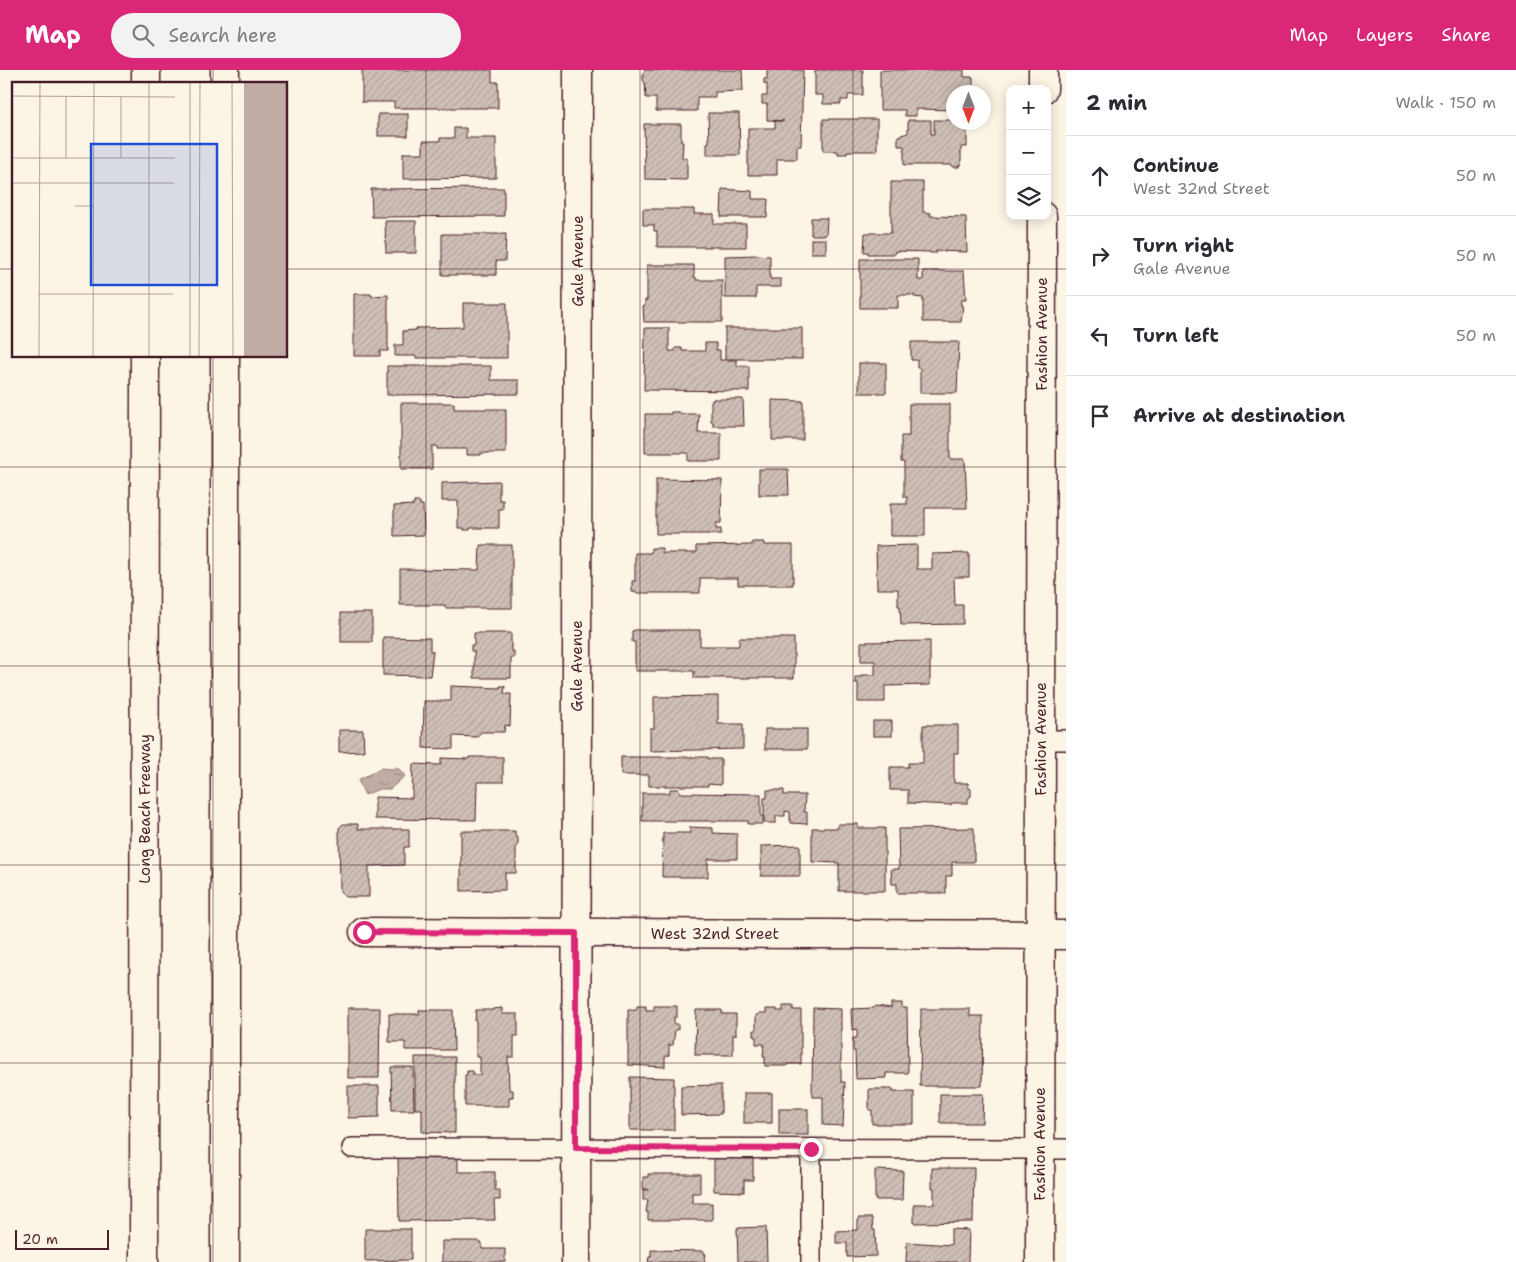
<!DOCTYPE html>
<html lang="en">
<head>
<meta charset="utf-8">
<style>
	:root { --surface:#fff; --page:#f2f2f3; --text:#2b2b33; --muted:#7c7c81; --line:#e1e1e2; --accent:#db2777 }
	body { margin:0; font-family:"Shantell Sans",sans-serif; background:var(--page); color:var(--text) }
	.controls { position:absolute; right:15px; top:15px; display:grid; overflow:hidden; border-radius:10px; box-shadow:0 2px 12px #0003 }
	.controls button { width:45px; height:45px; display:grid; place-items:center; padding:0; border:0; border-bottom:1px solid var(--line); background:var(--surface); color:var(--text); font:25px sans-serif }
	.compass { position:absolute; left:946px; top:15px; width:45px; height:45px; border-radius:50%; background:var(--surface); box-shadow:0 2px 12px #0003; rotate:180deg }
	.scale { position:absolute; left:15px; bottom:12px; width:94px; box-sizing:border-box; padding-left:5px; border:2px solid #4a1f2b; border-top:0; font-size:14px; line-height:18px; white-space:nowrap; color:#4a1f2b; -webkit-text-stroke:4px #fcf5e5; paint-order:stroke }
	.stop { position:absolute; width:15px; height:15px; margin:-11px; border:4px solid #db2777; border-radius:50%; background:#fff }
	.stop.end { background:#db2777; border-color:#fff; box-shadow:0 1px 5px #0008 }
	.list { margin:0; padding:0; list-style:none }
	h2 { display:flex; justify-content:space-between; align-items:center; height:65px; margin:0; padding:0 20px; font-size:21px }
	h2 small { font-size:16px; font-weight:400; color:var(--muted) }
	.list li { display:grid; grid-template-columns:32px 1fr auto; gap:15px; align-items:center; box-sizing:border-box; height:80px; padding:0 20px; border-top:1px solid var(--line) }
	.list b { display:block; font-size:19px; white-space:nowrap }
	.list p { margin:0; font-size:16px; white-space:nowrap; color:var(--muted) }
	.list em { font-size:16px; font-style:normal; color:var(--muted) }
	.icon { flex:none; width:28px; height:28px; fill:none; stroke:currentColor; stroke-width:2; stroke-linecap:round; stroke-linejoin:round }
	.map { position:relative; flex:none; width:1066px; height:1192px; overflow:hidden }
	header { display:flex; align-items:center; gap:30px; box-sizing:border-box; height:70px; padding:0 25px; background:var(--accent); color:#fff }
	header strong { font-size:24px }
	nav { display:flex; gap:28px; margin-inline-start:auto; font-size:18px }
	.search { width:350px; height:45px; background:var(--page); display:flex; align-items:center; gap:12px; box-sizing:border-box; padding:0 18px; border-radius:28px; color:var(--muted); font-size:19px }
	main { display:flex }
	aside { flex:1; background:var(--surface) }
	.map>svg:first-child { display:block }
	.water { fill:url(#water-ripples); stroke:#917474 }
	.building { fill:url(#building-hatch); stroke:#4a1f2b }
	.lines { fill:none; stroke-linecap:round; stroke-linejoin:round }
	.lane-casing { stroke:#4a1f2b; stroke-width:22 }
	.street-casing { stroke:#4a1f2b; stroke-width:31 }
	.highway-casing { stroke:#4a1f2b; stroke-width:31 }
	.lane { stroke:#fcf5e5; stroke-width:19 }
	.street { stroke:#fcf5e5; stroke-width:28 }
	.highway { stroke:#fcf5e5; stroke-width:28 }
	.route { stroke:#db2777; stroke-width:6 }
	.grid { fill:none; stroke:#4a1f2b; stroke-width:1; stroke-opacity:0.55 }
	.labels { text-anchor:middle; stroke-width:4; stroke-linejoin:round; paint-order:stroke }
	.street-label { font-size:15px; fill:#4a1f2b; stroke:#fcf5e5 }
	.inset-road { fill:none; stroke:#b59f9b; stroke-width:1 }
	.view { fill:#1d4ed8; fill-opacity:0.15; stroke:#1d4ed8; stroke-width:2.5 }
	.inset-edge { fill:none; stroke:#4a1f2b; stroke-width:2.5 }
</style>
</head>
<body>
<header>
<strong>Map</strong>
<div class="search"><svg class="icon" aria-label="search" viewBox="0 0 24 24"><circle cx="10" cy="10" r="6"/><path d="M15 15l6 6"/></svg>Search here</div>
<nav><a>Map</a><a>Layers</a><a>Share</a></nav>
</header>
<main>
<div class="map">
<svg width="1066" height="1192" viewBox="0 0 1066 1192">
	<defs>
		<pattern id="water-ripples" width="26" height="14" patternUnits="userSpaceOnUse" patternTransform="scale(1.25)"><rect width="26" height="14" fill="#c0aca5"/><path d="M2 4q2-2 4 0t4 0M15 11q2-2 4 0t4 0" fill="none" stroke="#9e8b87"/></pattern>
		<pattern id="building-hatch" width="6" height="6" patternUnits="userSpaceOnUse" patternTransform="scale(1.25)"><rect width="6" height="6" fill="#cfc0b7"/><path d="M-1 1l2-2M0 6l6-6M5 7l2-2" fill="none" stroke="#b3a59e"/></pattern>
	</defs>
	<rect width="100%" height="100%" fill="#fcf5e5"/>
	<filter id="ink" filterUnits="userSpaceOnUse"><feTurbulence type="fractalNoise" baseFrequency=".02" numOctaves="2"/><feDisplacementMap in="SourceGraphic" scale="10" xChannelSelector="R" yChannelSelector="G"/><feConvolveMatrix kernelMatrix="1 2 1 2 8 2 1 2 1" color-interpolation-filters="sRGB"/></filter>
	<g filter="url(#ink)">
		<!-- water -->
		<polygon class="water" points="397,697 405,706 390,719 379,719 365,725 358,710 381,698 392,699"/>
		<!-- building -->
		<g class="building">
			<polygon points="362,0 492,0 492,12 498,12 498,38 394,38 394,32 362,32"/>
			<polygon points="645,0 742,0 743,21 715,22 715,27 697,27 697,41 656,41 656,28 646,28 645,13 643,10 643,3"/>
			<polygon points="767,0 803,0 801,76 797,76 797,89 777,89 777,105 748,105 748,58 775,58 775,51 784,51 767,50 767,34 762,34 762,26 767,26 767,14 764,14 764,9 767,9"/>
			<polygon points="815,0 863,0 863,25 848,25 848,30 841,30 841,34 823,34 823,25 815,25"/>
			<polygon points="880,0 964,0 964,7 973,7 973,22 954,22 954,40 916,39 916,46 905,46 905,40 880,40"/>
			<polygon points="708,43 739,43 740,85 707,85 707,73 709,73"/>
			<rect x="378" y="44" width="30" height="22"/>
			<polygon points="823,49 877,49 877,81 847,81 847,84 838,84 838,81 823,81"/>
			<polygon points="908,50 931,50 931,64 934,64 934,50 954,50 954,52 967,52 967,77 961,77 961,95 959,95 959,97 952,97 952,95 904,95 904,76 898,76 898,66 908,63"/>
			<polygon points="644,54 681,54 681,72 683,72 682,88 687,88 687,110 645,109"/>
			<polygon points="454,58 466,58 466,68 496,68 496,108 403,109 403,83 423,83 423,71 440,71 440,68 454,68"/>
			<polygon points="891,112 923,112 923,142 931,143 930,146 966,147 967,182 936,181 936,183 930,183 930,182 895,181 895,184 868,184 868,182 864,182 865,163 891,163"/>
			<polygon points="504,118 504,146 372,147 371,119"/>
			<polygon points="722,119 752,121 752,129 768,129 767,147 721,147"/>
			<polygon points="643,139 694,139 694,144 714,144 714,154 746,154 746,177 657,177 657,161 654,161 654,155 643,155"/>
			<polygon points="811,148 827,148 826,165 811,165"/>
			<polygon points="385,151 416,151 416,183 386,183"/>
			<polygon points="442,164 506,164 505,191 496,191 496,205 442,205"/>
			<rect x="811" y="169" width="15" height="14"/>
			<polygon points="757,185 770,186 770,209 781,209 781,217 756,217 756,228 725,228 725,186"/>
			<polygon points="860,189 918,189 918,210 923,210 923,201 964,201 966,230 961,230 961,236 963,236 961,252 923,252 923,228 914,227 914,225 898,225 898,238 860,238"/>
			<polygon points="647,195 694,195 694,207 696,207 696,210 722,210 722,252 644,252 643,236 645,236 645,230 647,230"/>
			<polygon points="354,224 371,224 371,226 388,225 388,281 380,281 380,286 354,286"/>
			<polygon points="463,233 507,233 507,288 416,288 416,286 395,286 395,275 403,275 403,261 416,260 416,258 463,257"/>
			<polygon points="645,258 669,258 669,281 675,281 675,278 682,278 682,281 705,281 705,273 716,273 716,280 720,280 720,290 737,290 737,296 749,296 749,321 644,320"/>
			<rect x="725" y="258" width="77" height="31"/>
			<polygon points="911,272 959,272 957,323 920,323 920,298 917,298 917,290 911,290"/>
			<rect x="859" y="293" width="27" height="30"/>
			<polygon points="387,296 491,296 491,310 519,310 519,324 387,325"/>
			<polygon points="713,329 743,329 744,356 713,356 713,352 711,352 711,331 713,331"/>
			<polygon points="772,330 803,331 803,370 772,370"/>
			<polygon points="401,333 454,333 454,339 506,339 506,383 481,383 481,385 467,385 467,379 437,379 437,376 432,376 432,399 401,399"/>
			<polygon points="909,334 950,334 950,389 965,389 967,438 925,438 925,466 890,466 890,434 907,434 907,427 904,427 904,392 901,392 901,366 909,366"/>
			<polygon points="671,342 679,342 679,344 699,344 698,363 721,363 721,391 688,391 688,383 645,383 645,344 671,344"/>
			<polygon points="759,399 788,399 789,425 759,425"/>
			<polygon points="656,409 722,410 721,453 716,453 716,459 721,459 721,464 656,464"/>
			<polygon points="499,411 499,430 503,430 503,439 499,439 499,458 470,458 470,460 464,460 464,458 458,458 458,431 442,431 442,413"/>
			<polygon points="414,432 420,432 420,435 423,435 424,465 394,466 394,436 414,435"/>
			<polygon points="752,472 764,472 764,475 793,475 793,515 738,515 738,508 700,508 700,523 635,523 635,522 632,522 632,511 635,511 635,483 651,483 651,478 662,478 662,483 696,483 696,476 752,475"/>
			<polygon points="480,475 512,475 512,538 445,538 445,535 400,535 400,499 479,500"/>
			<polygon points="917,475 917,499 932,499 932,484 969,483 969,507 954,507 955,535 963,535 963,554 901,555 900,536 898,536 898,519 877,519 876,476"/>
			<rect x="341" y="543" width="31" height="29"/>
			<polygon points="634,560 700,560 700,576 739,576 739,568 794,568 794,608 694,608 694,601 635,601 635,572 632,572 632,561 634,561"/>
			<polygon points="474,563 511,563 511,581 514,581 514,588 511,588 511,608 474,608 474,581 471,581 471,575 474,575"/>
			<polygon points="383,567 430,568 430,581 433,581 430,606 383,605"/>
			<polygon points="930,571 930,615 885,616 885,632 858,632 858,613 855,613 855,607 861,607 861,605 875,605 875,591 861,591 861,572"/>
			<polygon points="451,616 500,618 500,616 505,616 504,624 511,624 510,656 505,655 504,662 481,662 477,667 453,666 453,679 423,678 424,631 451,631"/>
			<polygon points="718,626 718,654 743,654 743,679 650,681 650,658 654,658 654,627"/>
			<rect x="873" y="651" width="19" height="15"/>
			<polygon points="923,655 958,655 958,683 954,683 954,713 968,713 968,717 971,719 971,726 968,729 968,733 951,733 951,735 908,733 908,720 890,720 890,697 908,697 908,693 923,693"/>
			<rect x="765" y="659" width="42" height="20"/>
			<polygon points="339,660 363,660 364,681 339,682"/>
			<polygon points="469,687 503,687 503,712 477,712 476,750 375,749 375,727 412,728 413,694 441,695 441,688 469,689"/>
			<polygon points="621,687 708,687 708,689 721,689 721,715 708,714 708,716 649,716 649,705 621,705"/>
			<polygon points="670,719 679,719 680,723 761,724 761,746 763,746 763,754 748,754 748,751 642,751 642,723 670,723"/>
			<polygon points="767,720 784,720 784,725 805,725 804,742 807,742 807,754 790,753 790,742 785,741 785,746 776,746 776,753 764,753 764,728 767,728"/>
			<polygon points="343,754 358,754 358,759 409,759 409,777 404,777 404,795 369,796 369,827 345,827 340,821 339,758"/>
			<polygon points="838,754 858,754 858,758 885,758 885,821 839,821 839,793 812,792 812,758 838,758"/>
			<polygon points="690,757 713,758 713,763 737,764 737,789 708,789 708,807 662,807 663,763 690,763"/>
			<polygon points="974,758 974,792 952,792 952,806 946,806 946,823 897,823 897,814 892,814 891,799 899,799 898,759"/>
			<polygon points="461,761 515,761 515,766 518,768 518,776 516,778 516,803 505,803 505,820 461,821"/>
			<polygon points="800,775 800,806 761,806 761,776"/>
			<polygon points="891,933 902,933 902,938 907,938 908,1003 886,1003 886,1008 856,1009 855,981 853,981 853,968 857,968 857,959 852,960 851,939 874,938 876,936 891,938"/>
			<polygon points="637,936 646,936 646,940 654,940 654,936 677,936 677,947 674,947 674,954 678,954 678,960 675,960 673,975 669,975 669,985 665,987 665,997 628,995 628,940 637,940"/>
			<polygon points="783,936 793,936 793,940 801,940 801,994 787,994 787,996 765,996 765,987 763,987 764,974 756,974 756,966 754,966 754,960 756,960 756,945 759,945 759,943 766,943 766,939 777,939 777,941 783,941"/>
			<polygon points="348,938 380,938 379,1008 348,1008"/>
			<polygon points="502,938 502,944 518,944 518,966 514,966 514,987 508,987 509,1020 513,1020 513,1027 509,1027 509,1036 465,1036 465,1005 467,1005 467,1001 473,1001 473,1005 480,1005 480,987 476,987 476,951 475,951 476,940 493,940 493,939"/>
			<polygon points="813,938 841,939 841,1012 845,1012 843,1056 823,1055 823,1027 812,1027"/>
			<polygon points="921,939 970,939 970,946 983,946 982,1016 920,1016"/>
			<polygon points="419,940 453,940 454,980 405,980 405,972 389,972 389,944 419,944"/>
			<polygon points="696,940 722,940 722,944 736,944 736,965 733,965 733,985 695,985"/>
			<polygon points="415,987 455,987 455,1063 422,1062 422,1039 415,1039"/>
			<polygon points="391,997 413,997 414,1040 392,1040"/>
			<polygon points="630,1007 674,1008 674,1060 630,1060"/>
			<polygon points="721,1015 721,1044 681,1045 681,1016"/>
			<polygon points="348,1016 379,1016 379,1047 348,1048"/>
			<polygon points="869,1019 893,1019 893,1022 914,1022 914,1054 872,1054 872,1040 869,1040"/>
			<rect x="744" y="1023" width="28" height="30"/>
			<polygon points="940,1024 983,1024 982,1053 940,1053"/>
			<rect x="779" y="1039" width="29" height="26"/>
			<polygon points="458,1086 458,1102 495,1102 495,1120 500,1120 500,1130 494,1130 495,1150 399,1151 398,1087"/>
			<polygon points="714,1088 753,1088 753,1110 744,1110 744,1122 714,1121"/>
			<polygon points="932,1098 974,1098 973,1152 914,1153 914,1134 934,1134 934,1118 932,1118"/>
			<polygon points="875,1100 903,1101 902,1130 875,1130"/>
			<polygon points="648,1104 700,1104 700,1123 692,1123 692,1133 712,1133 712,1150 648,1150 648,1142 646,1142 648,1130 643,1130 643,1120 648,1120 648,1119 643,1119 643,1107 648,1107"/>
			<polygon points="858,1148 872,1148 873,1160 875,1160 876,1186 847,1187 847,1173 836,1173 836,1161 858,1160"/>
			<polygon points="766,1157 767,1192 738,1192 737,1158"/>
			<polygon points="365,1159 411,1159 411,1190 365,1191"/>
			<polygon points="951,1159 969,1160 968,1192 906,1192 907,1172 951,1175"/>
			<polygon points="442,1171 479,1171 479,1173 482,1173 482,1179 505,1179 505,1192 442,1192"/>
			<polygon points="651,1180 704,1181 704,1184 706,1184 705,1189 704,1192 648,1192 649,1187 651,1187"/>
		</g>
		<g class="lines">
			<!-- lane casing -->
			<g class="lane-casing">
				<g id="lane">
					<polyline points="1041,670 1066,670"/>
					<polyline points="352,1078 1066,1079"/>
					<polyline points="811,1079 811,1192"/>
				</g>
			</g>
			<!-- street casing -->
			<g class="street-casing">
				<g id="street">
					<polyline points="1043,19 1043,0"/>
					<polyline points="364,862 1066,865"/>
					<polyline points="576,1192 578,0"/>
					<polyline points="1040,1192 1042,146"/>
				</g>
			</g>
			<!-- highway casing -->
			<g class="highway-casing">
				<g id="highway">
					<polyline points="225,0 225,14"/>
					<polyline points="146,14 146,0"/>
					<polyline points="225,286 225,1192"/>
					<polyline points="144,1192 145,286"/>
				</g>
			</g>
			<!-- lane -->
			<use href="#lane" class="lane"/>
			<!-- street -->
			<use href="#street" class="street"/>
			<!-- highway -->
			<use href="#highway" class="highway"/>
		</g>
	</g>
	<g class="lines" filter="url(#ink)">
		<!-- route -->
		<polyline class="route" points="364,862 576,863 576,1078 811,1079"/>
	</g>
	<!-- grid -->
	<path class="grid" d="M213,0V14M426,0V1192M640,0V1192M853,0V1192M0,199H14M286,199H1066M213,286V1192M0,397H1066M0,596H1066M0,795H1066M0,993H1066"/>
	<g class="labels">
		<!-- street labels -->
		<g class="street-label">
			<text transform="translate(578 191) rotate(-90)" y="5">Gale Avenue</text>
			<text transform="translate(1042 264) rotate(-90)" y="5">Fashion Avenue</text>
			<text transform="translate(577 596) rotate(-90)" y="5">Gale Avenue</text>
			<text transform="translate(1041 669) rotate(-90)" y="5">Fashion Avenue</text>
			<text transform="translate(145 739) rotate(-90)" y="5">Long Beach Freeway</text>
			<text x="715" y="869">West 32nd Street</text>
			<text transform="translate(1040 1074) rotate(-90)" y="5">Fashion Avenue</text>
		</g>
	</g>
	<!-- overview -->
	<g transform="translate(12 12)">
		<rect width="275" height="275" fill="#fcf5e5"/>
		<path d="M275,0V275H232V0Z" fill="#c0aca5"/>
		<path class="inset-road" d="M178,0V275M220,0L221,275M0,14L163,15M54,14V76M109,15V76M0,76H163M0,101H162M63,124H82M26,212H161M27,275L28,0M81,275L82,0M137,275V0M187,275L188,0"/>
		<path class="view" d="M79,62H205V203H79Z"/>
		<rect width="275" height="275" class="inset-edge"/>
	</g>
</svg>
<div class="controls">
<button>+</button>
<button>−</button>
<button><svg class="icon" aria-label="layers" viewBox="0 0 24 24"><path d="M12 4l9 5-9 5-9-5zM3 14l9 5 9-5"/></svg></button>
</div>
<svg class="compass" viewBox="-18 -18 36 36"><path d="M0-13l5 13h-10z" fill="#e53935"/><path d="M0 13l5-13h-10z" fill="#7c7c81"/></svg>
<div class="scale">20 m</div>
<div class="stop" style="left:364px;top:862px"></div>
<div class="stop end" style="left:811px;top:1079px"></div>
</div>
<aside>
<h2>2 min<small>Walk · 150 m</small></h2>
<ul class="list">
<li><svg class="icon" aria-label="ahead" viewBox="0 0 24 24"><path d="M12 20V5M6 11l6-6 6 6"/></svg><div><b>Continue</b><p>West 32nd Street</p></div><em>50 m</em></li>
<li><svg class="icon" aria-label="right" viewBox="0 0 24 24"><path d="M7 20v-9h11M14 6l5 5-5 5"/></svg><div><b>Turn right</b><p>Gale Avenue</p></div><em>50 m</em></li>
<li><svg class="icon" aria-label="left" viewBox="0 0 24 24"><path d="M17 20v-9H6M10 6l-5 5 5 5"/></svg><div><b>Turn left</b></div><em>50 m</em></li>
<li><svg class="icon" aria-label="arrive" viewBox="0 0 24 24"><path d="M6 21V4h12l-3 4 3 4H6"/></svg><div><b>Arrive at destination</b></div></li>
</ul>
</aside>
</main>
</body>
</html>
